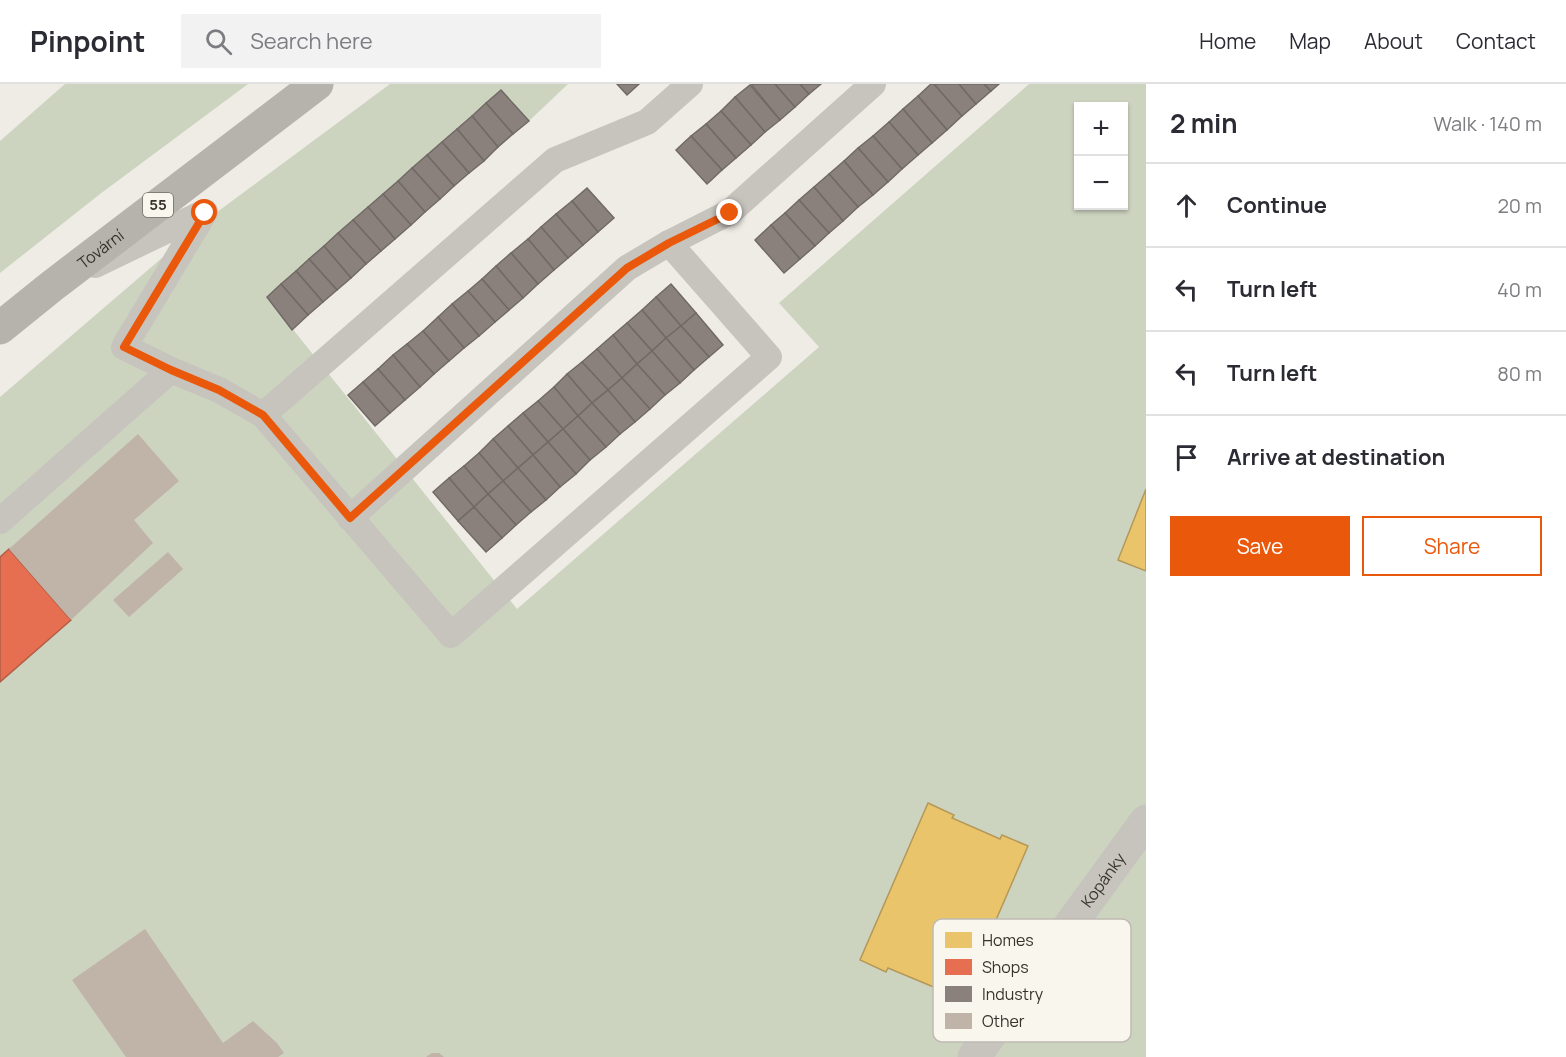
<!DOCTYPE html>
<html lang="en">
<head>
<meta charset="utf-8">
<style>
	:root { --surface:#fff; --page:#f2f2f3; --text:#2b2b33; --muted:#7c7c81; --line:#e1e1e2; --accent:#ea580c }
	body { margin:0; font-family:Manrope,sans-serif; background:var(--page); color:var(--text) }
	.controls { position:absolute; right:18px; top:18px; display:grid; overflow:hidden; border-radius:0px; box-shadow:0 2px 4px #0004 }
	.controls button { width:54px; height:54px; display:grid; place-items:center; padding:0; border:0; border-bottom:2px solid var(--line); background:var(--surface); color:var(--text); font:30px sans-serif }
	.stop { position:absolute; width:18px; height:18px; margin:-14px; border:4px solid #ea580c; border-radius:50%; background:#fff }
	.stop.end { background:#ea580c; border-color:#fff; box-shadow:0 2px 6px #0008 }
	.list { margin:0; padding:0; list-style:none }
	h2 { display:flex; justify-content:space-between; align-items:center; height:78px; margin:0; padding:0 24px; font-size:26px }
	h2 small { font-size:20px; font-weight:400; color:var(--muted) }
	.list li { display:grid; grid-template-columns:39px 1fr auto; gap:18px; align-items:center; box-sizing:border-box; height:84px; padding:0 24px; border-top:2px solid var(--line) }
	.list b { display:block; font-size:22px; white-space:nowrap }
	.list em { font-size:20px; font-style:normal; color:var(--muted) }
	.actions { display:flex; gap:12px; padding:18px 24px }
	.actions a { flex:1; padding:14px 0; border:2px solid var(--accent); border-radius:0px; text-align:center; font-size:21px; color:var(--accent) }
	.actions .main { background:var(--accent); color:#fff }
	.icon { flex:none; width:33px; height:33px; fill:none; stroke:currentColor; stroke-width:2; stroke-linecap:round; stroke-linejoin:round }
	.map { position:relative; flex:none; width:1146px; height:973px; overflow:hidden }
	header { display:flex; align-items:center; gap:36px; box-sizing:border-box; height:84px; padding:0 30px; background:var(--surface); border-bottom:2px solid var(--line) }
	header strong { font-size:28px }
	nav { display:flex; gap:33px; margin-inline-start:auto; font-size:21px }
	.search { width:420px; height:54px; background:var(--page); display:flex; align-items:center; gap:15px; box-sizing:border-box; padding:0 21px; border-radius:0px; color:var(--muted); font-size:22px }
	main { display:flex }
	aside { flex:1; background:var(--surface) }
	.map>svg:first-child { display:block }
	.green { fill:#ccd4c0; fill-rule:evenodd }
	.homes { fill:#e9c46a; stroke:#b49857; stroke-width:1.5 }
	.shops { fill:#e76f51; stroke:#b25d46; stroke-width:1.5 }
	.industry { fill:#8a817c; stroke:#716964; stroke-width:1.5 }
	.building { fill:#c0b3a8 }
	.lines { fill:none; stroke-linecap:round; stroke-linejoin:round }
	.lane { stroke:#c7c3bd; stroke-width:26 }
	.street { stroke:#c7c3bd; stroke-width:33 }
	.primary { stroke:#b6b2ac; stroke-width:33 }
	.route { stroke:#ea580c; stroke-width:8 }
	.labels { text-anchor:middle; stroke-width:6; stroke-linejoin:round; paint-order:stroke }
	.shield { fill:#f9f6ed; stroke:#726d65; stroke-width:1.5 }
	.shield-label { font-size:15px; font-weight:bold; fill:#38322b }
	.street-label { font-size:16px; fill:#38322b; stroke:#f9f6ed }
	.key { fill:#f9f6ed; stroke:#bfbbb3; stroke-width:1.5 }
	.key-label { font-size:16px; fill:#38322b }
</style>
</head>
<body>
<header>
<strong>Pinpoint</strong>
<div class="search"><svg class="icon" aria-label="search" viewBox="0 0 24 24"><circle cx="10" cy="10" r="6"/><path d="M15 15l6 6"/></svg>Search here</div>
<nav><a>Home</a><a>Map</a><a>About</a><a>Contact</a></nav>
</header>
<main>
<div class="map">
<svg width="1146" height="973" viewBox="0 0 1146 973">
	<rect width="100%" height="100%" fill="#eeece5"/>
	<!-- green -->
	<g class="green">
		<polygon points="65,0 248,0 100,110 0,189 0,57"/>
		<path d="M390,0H568L529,37L501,6L267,213L517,525L819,263L779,219L1029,0H1146V973H0V313L205,137ZM1078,22H1124V122H1078Z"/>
	</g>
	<!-- homes -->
	<g class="homes">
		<polygon points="1146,405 1146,487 1118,476"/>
		<polygon points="928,719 954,731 952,734 1000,755 1002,751 1028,762 960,919 934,908 936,904 888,884 886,888 860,876"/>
	</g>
	<!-- shops -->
	<polygon class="shops" points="9,465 71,536 0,598 0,473"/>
	<!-- industry -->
	<g class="industry">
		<polygon points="617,0 639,0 627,11"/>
		<polygon points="751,0 775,0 795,23 780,36"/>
		<polygon points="775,0 800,0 809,10 795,23"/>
		<polygon points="800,0 821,0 809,10"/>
		<polygon points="931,0 934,0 962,32 947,46 918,12"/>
		<polygon points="934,0 959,0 976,20 962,32"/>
		<polygon points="959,0 984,0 991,7 976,20"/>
		<polygon points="984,0 999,0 991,7"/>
		<polygon points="750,1 780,36 765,48 735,13"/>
		<polygon points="501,6 529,37 513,50 486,19"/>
		<polygon points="918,12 947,46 932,59 903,25"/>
		<polygon points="735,13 765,48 751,61 721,27"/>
		<polygon points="486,19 513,50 498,63 472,32"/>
		<polygon points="903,25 932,59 918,71 889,38"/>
		<polygon points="721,27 751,61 736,74 706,40"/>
		<polygon points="472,32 498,63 484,77 457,45"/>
		<polygon points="889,38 918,71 902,85 873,52"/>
		<polygon points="706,40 736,74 722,86 691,52"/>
		<polygon points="457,45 484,77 469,89 442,58"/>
		<polygon points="691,52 722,86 707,100 676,66"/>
		<polygon points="873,52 902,85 888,98 858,64"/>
		<polygon points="442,58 469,89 454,102 427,71"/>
		<polygon points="858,64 888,98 873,111 844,77"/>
		<polygon points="427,71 454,102 440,115 412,84"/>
		<polygon points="844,77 873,111 858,123 829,90"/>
		<polygon points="412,84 440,115 425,128 398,97"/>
		<polygon points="829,90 858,123 843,137 814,103"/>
		<polygon points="398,97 425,128 411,141 383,110"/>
		<polygon points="814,103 843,137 829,149 799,116"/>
		<polygon points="587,104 614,134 598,148 572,117"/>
		<polygon points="383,110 411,141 395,155 368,123"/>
		<polygon points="799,116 829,149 815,162 785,129"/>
		<polygon points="572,117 598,148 583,161 556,130"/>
		<polygon points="368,123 395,155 381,167 353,136"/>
		<polygon points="785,129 815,162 800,175 771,141"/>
		<polygon points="556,130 583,161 568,174 541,143"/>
		<polygon points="353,136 381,167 366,180 338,149"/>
		<polygon points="771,141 800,175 784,189 755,156"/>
		<polygon points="541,143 568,174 554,186 528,155"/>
		<polygon points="338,149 366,180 351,194 324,162"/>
		<polygon points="528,155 554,186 538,200 511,169"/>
		<polygon points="324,162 351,194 337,206 309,175"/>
		<polygon points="511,169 538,200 523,214 496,182"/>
		<polygon points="309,175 337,206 323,218 296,187"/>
		<polygon points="496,182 523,214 509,226 482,195"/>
		<polygon points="296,187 323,218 308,231 281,200"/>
		<polygon points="482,195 509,226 495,238 468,207"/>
		<polygon points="281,200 308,231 292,246 267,213"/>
		<polygon points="671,200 696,229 681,242 656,213"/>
		<polygon points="468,207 495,238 479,252 452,220"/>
		<polygon points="656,213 681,242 666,254 642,226"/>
		<polygon points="452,220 479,252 464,264 438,233"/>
		<polygon points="642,226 666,254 652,267 627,239"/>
		<polygon points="696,229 723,261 709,273 681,242"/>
		<polygon points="438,233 464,264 449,277 423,247"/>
		<polygon points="627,239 652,267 637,280 613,251"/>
		<polygon points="681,242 709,273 694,286 666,254"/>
		<polygon points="423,247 449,277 434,290 407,260"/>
		<polygon points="613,251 637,280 622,294 597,265"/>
		<polygon points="666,254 694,286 680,299 652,267"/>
		<polygon points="407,260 434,290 420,303 393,271"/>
		<polygon points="597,265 622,294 608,306 582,278"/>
		<polygon points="652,267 680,299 665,311 637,280"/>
		<polygon points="393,271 420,303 405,316 378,285"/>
		<polygon points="582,278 608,306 592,319 567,290"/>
		<polygon points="637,280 665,311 650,325 622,294"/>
		<polygon points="378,285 405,316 390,329 363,298"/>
		<polygon points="567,290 592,319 578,332 554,303"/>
		<polygon points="622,294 650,325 635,338 608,306"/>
		<polygon points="363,298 390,329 375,342 348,311"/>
		<polygon points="554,303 578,332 563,345 538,317"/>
		<polygon points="608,306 635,338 620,350 592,319"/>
		<polygon points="538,317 563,345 548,358 523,329"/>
		<polygon points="592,319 620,350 606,363 578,332"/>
		<polygon points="523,329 548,358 533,371 508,342"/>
		<polygon points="578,332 606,363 590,376 563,345"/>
		<polygon points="508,342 533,371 518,384 493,355"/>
		<polygon points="563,345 590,376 576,390 548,358"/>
		<polygon points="493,355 518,384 503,397 479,369"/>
		<polygon points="548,358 576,390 560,403 533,371"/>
		<polygon points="479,369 503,397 488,410 464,382"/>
		<polygon points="533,371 560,403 546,416 518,384"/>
		<polygon points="464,382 488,410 474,423 449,394"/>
		<polygon points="518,384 546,416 531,428 503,397"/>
		<polygon points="449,394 474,423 458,437 433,408"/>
		<polygon points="503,397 531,428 516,441 488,410"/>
		<polygon points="488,410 516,441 502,454 474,423"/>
		<polygon points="474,423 502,454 486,468 458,437"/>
	</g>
	<!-- building -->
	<g class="building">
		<polygon points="138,350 179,397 134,436 153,459 71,536 9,465"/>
		<polygon points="168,468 183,485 129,533 113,516"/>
		<polygon points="145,845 223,959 253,937 277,959 284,969 278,973 126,973 72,896"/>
		<polygon points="432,969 439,969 444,973 426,973"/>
	</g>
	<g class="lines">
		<!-- lane -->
		<g class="lane">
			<polyline points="95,181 205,128 124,263 171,286 219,306 263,331 451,551 769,273 669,159"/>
			<polyline points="263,331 555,76 647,38 690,0"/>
			<polyline points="350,434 627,184 669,159 730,128 873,0"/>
			<polyline points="0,437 171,286"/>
		</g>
		<!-- street -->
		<path class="street" id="s1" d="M974,973L1146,737"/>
		<!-- primary -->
		<path class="primary" id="s2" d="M0,244L52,202L317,0"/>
	</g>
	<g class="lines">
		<!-- route -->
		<polyline class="route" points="205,129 124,263 171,286 219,306 263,331 350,434 627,184 669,159 730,129"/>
	</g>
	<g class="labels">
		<!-- shield labels -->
		<rect class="shield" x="143" y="109" width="30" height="24" rx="4.5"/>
		<g class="shield-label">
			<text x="158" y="126">55</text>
		</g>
		<!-- street labels -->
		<g class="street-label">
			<text dy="6" stroke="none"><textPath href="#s2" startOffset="128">Tovární</textPath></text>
			<text dy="6" stroke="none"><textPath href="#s1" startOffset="219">Kopánky</textPath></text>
		</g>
	</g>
	<!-- legend -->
	<rect x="933" y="835" width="198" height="123" rx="9" class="key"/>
	<rect x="945" y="848" width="27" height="16" fill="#e9c46a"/>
	<rect x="945" y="875" width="27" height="16" fill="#e76f51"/>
	<rect x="945" y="902" width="27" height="16" fill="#8a817c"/>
	<rect x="945" y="929" width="27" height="16" fill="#c0b3a8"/>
	<g class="key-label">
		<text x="982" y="862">Homes</text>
		<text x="982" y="889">Shops</text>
		<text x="982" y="916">Industry</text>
		<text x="982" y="943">Other</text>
	</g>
</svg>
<div class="controls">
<button>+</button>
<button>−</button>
</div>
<div class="stop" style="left:205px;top:129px"></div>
<div class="stop end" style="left:730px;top:129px"></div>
</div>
<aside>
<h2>2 min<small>Walk · 140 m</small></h2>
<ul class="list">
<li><svg class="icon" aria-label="ahead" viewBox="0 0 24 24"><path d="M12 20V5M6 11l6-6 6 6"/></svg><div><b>Continue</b></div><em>20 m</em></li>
<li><svg class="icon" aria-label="left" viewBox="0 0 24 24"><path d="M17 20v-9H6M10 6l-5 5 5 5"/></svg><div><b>Turn left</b></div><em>40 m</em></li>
<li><svg class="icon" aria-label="left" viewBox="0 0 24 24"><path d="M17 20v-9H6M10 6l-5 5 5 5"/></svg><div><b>Turn left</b></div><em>80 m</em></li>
<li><svg class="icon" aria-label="arrive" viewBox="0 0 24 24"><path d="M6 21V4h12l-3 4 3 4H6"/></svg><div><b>Arrive at destination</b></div></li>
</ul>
<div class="actions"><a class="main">Save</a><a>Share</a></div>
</aside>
</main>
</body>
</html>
